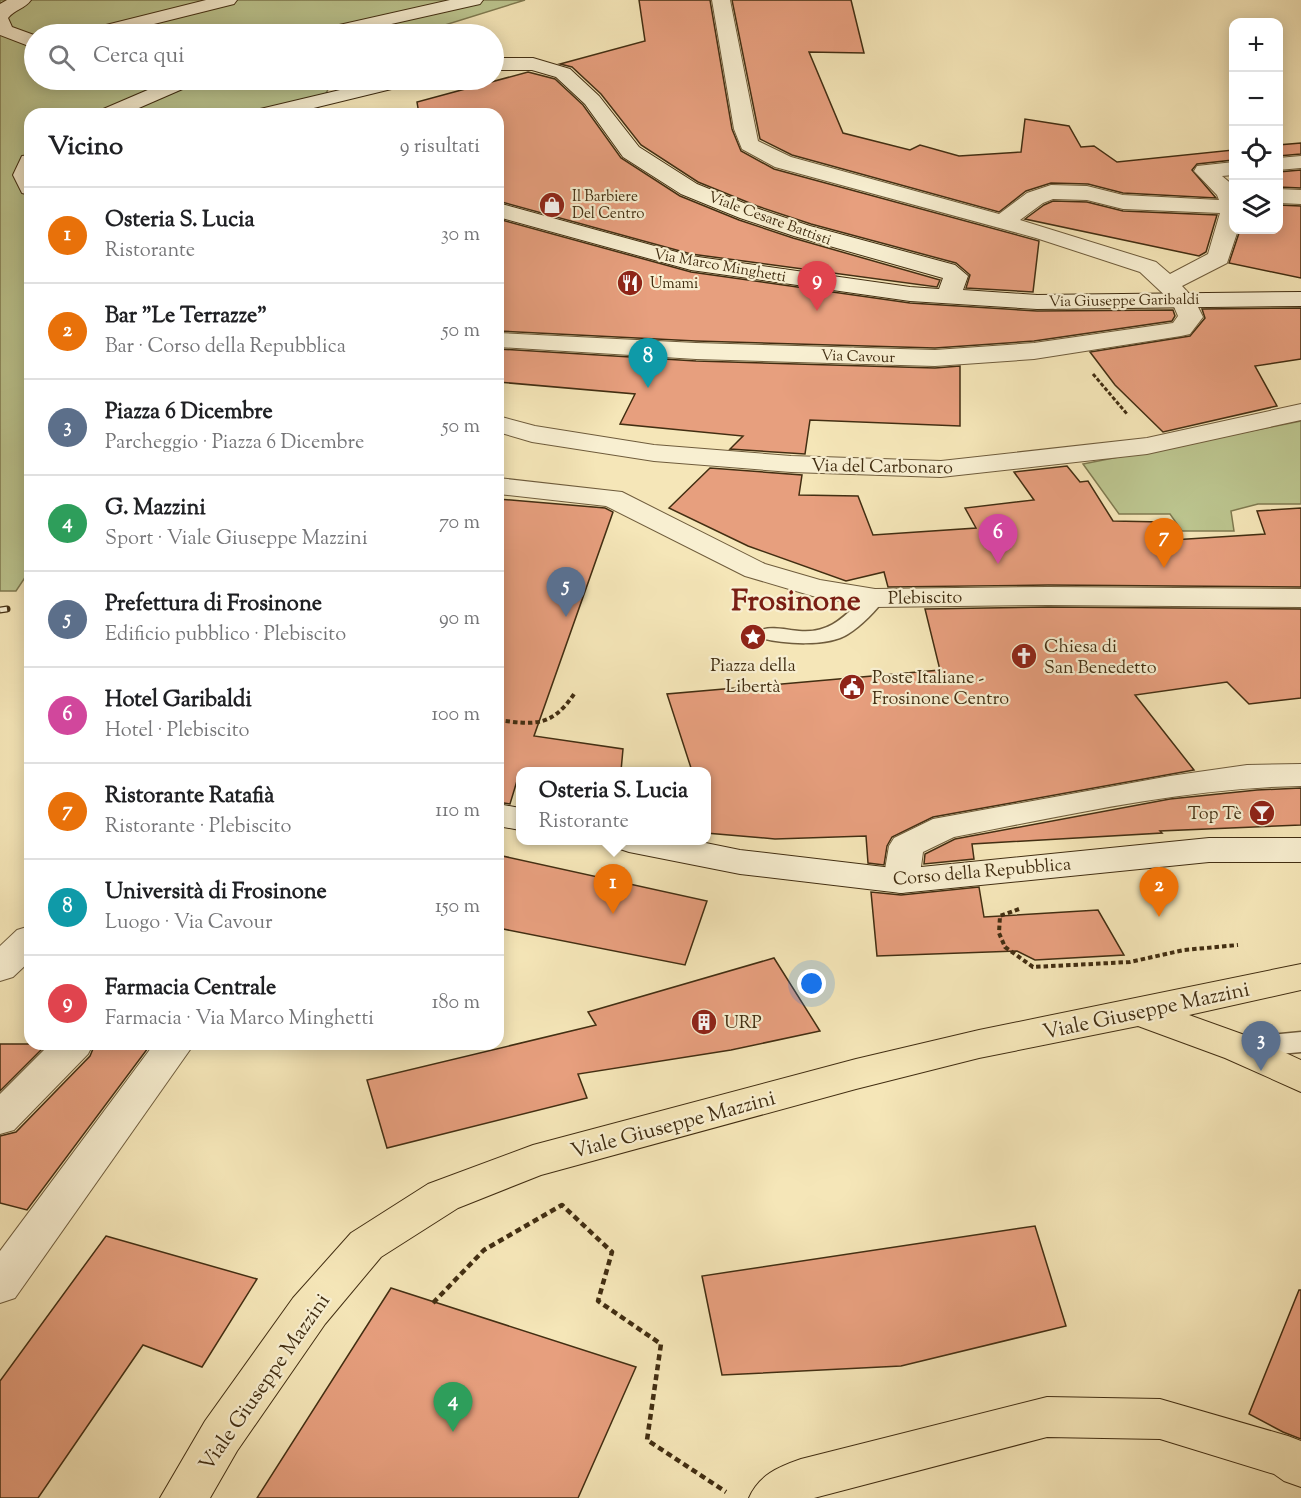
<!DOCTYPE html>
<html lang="it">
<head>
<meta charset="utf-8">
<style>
	:root { --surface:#fff; --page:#f6f6f6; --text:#202124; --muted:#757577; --line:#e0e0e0; --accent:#d93025 }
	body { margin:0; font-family:"Sorts Mill Goudy",serif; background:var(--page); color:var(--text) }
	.controls { position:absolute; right:18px; top:18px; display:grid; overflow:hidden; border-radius:12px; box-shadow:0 3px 15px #0003 }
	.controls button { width:54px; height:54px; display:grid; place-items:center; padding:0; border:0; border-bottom:2px solid var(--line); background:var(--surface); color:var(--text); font:30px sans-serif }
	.you { position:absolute; left:812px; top:984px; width:21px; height:21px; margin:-15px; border:4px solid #fff; border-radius:50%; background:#1a73e8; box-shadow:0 0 0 9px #1a73e833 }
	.badge { display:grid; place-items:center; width:39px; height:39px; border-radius:50%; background:var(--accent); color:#fff; font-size:20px; font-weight:700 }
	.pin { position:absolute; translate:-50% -50px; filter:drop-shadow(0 2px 3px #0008) }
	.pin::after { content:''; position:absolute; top:32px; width:21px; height:18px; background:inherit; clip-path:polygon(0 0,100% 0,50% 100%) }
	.popup { position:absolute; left:516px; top:767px; width:195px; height:78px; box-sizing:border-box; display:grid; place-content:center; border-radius:12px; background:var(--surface); filter:drop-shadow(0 2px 4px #0005); font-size:20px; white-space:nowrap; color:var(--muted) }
	.popup b { font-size:22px; color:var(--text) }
	.popup::after { content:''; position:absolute; left:50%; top:100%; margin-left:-12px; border:12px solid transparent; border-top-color:var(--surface) }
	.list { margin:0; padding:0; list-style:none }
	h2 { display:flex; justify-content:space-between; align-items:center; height:78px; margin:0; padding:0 24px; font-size:26px }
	h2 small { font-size:20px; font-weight:400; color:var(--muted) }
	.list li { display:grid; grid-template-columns:39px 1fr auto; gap:18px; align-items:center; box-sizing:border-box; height:96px; padding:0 24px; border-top:2px solid var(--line) }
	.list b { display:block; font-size:22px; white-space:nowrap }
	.list p { margin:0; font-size:20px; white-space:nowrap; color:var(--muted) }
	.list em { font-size:20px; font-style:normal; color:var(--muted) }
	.icon { flex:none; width:33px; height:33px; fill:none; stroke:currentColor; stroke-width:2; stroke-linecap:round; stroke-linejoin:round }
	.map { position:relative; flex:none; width:1301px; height:1498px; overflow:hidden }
	.search { position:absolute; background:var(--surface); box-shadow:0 3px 15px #0003; left:24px; top:24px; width:480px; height:66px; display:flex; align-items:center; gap:15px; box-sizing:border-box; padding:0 21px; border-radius:33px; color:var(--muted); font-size:22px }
	.panel { position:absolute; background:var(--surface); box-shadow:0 3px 15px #0003; left:24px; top:108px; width:480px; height:942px; border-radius:18px }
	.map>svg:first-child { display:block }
	.green { fill:#bcc58f; stroke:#7f7a50; stroke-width:1.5 }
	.building { fill:#e79f7e; stroke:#422e12; stroke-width:1.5 }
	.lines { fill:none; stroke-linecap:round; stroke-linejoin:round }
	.lane-casing { stroke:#6f5c3c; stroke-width:3 }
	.street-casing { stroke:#6f5c3c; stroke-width:2 }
	.secondary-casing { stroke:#422e12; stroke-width:2 }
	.primary-casing { stroke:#422e12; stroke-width:2 }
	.path-far2 { stroke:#422e12; stroke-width:3; stroke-dasharray:4 2; stroke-linecap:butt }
	.path-far1 { stroke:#422e12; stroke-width:4; stroke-dasharray:4.5 3; stroke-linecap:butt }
	.path { stroke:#422e12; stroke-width:4.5; stroke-dasharray:6 4; stroke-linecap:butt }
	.lane { fill:#f8efd1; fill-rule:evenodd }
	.street { fill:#f8efd1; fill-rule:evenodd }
	.secondary { fill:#f8efd1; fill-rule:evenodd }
	.primary { fill:#f5e6b8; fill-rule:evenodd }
	.rail-casing { stroke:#422e12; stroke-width:7 }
	.rail { stroke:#f8efd1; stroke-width:4.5; stroke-dasharray:14; stroke-linecap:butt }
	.labels { text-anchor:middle; stroke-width:4.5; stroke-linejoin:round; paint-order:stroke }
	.far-poi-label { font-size:15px; fill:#422e12; stroke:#f8efd1; text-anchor:start }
	.far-street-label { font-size:15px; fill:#422e12; stroke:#f8efd1 }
	.street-label { font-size:18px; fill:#422e12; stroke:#f8efd1 }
	.poi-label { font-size:18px; fill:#422e12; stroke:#f8efd1; text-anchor:start }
	.near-street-label { font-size:21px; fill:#422e12; stroke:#f8efd1 }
	.town-label { font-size:30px; font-weight:bold; fill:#7a1f14; stroke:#f8efd1 }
</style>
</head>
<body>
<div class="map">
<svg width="1301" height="1498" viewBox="0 0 1301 1498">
	<rect width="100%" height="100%" fill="#f5e6b8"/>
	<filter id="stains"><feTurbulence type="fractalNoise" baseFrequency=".00333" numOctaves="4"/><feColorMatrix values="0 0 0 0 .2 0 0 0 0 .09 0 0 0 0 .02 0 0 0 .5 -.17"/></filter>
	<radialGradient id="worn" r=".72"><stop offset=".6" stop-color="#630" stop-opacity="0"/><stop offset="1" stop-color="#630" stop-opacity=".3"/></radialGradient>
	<!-- green -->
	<g class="green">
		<polygon points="0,0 525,0 416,34 34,34 34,80 333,80 315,114 30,114 30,570 16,591 0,591"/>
		<polygon points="1301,421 1301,504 1258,504 1231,511 1234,531 1182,531 1170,514 1119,514 1083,464"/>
	</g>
	<!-- building -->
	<g class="building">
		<polygon points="639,0 710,0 732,129 741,151 774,169 1039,241 1033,292 966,288 970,275 956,263 811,224 757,206 698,182 641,145 601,94 572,67 560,64 645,41"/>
		<polygon points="732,0 851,0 864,53 809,52 843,133 910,150 920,145 959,156 1021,152 1025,119 1069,126 1081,147 1094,146 1117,162 1233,150 1233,160 1197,164 1192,170 1216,198 1123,193 1088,184 1051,183 1026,191 999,212 792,155 760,139"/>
		<polygon points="528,72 555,79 583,105 621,158 680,196 739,220 793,238 940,280 937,287 691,254 498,201 498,114 419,114 417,102"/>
		<polygon points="1301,143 1301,154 1278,156 1278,145"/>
		<polygon points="1301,170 1301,188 1278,187 1278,172"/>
		<polygon points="1053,201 1087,202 1123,211 1217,215 1206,252 1199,256 1025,219 1044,205"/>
		<polygon points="1278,205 1301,206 1301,278 1229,263 1240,230 1278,230"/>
		<polygon points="498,219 691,272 910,303 1037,311 1173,310 1175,316 1172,321 1034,341 935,348 696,341 498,331"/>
		<polygon points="1301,308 1301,359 1255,366 1277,406 1163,432 1115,385 1090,352 1190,336 1205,318 1202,309"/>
		<polygon points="498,349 696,361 935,368 960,366 960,426 810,420 805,454 730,449 743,436 620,424 635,394 498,382"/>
		<polygon points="1067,466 1080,482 1088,481 1113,521 1163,522 1172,540 1265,534 1257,511 1301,508 1301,587 1048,585 888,587 884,572 846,581 748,546 669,508 710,468 802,475 799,495 858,496 873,535 976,528 965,508 1034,500 1014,472"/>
		<polygon points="498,499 605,508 613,512 534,736 623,749 621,771 520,771 510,804 498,802"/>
		<polygon points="1048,607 1301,609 1301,698 1249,704 1227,682 1135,695 1194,770 933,817 892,837 887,846 884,865 868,863 866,836 775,839 706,833 706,771 692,771 667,694 940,670 925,609"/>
		<polygon points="1301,788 1301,825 1160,831 1162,833 972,844 974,859 924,864 925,854 955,839 1170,799 1257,790"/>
		<polygon points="498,855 707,901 685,965 498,928"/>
		<polygon points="979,887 984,917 1098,910 1124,955 1035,960 1017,951 877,956 871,892 901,895"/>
		<polygon points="774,958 820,1031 731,1050 578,1074 587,1098 387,1148 367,1080 596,1025 588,1012"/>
		<polygon points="0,1044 47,1044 0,1091"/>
		<polygon points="95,1044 151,1044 27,1210 0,1203 0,1136 16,1132 90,1056"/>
		<polygon points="1035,1226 1066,1326 901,1366 722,1375 702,1276"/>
		<polygon points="106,1236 257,1279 202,1367 143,1345 38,1498 0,1498 0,1381"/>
		<polygon points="391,1288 636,1367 578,1498 257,1498"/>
		<polygon points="1299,1290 1301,1290 1301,1439 1283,1432 1249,1414"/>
	</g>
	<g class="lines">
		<!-- lane casing -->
		<g class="lane-casing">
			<g id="lane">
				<path d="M875,592L882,594L885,598C877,610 861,626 848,634C829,647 782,644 761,638L758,634L761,630C773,626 786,630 799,631C832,634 846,614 868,594Z"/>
				<polygon points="1301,1032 1301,1052 1239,1058 1230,1055 1226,1048 1230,1041 1239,1038"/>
			</g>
		</g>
		<!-- street casing -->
		<g class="street-casing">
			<g id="street">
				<path d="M712,0H730L758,141L791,157L999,214L1027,193L1051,185L1087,186L1123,195L1219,200L1217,195L1194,171L1197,166L1234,162V175L1222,176L1234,186V230H1238L1227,263L1182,286L1194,299L1203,317L1190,334L1181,336L1034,359L935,366L696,359L498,347V333L696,343L935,350L1034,343L1173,323L1178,316L1172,302L1140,272L1036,238L775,167L742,149L734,129ZM1053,199L1087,200L1123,209L1220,213L1208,254L1170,274L1156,262L1020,220L1043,203Z"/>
				<polygon points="1301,156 1301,168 1278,170 1278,158"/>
				<polygon points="1278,189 1301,190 1301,204 1278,203"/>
				<polygon points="1301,404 1301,420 1147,454 941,477 791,472 654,461 532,442 498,432 498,416 535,426 654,445 791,456 941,461 1147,438"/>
				<polygon points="498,478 622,492 765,564 820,580 875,589 1048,587 1301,589 1301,607 1048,605 875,607 816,597 745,576 606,506 498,494"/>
				<path d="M1301,764V786C1184,788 1068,815 954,837L923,852L919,881L914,890L901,893L888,890L883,881L889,846L894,838L933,819L1170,776L1247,765Z"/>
				<polygon points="30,926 30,961 13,977 0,981 0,946 17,930"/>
				<polygon points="50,1044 93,1044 88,1054 14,1130 0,1134 0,1094"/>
				<polygon points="154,1044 194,1044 15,1298 0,1303 0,1251"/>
			</g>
		</g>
		<!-- secondary casing -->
		<g class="secondary-casing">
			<g id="secondary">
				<path d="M7,0H31C25,9 15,9 8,18L12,27L34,35V48L0,35V4Z"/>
				<polygon points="206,0 237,0 234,4 114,34 84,34 86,30"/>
				<polygon points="450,0 483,0 480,4 347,34 315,34 317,30"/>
				<polygon points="494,58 533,58 570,69 599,96 639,147 697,184 756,208 810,226 955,265 968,276 963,290 1037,295 1301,292 1301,306 1037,309 910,301 691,270 498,217 498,203 691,256 910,287 939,289 943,278 794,236 740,218 681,194 623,157 585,104 556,77 532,70 494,70"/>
				<polygon points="171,80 197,80 194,84 125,114 98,114 101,110"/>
				<polygon points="382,80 415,80 412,84 289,114 253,114 256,110"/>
				<polygon points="30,155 30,195 22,193 13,175 22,156"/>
				<polygon points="498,804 520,808 520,830 498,826"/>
				<polygon points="1209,838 1301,838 1301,862 1209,862 901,893 740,874 629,852 617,848 612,840 691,840 740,850 901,869"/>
			</g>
		</g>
		<!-- primary casing -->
		<g class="primary-casing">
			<g id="primary">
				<polygon points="1301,964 1301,990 1189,1015 1253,1038 1301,1060 1301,1092 1225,1058 1138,1026 979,1058 856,1089 541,1175 458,1208 381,1257 325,1324 237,1451 210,1498 160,1498 205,1421 293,1298 351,1233 428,1184 533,1145 856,1059 979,1030"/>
				<path d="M1047,1397L1160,1399L1288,1436L1301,1441V1487L1284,1481L1274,1474L1160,1439L1047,1437L814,1498H749C759,1475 778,1467 801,1459Z"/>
			</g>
		</g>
		<!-- path-far2 -->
		<polyline class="path-far2" points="1093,374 1127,414"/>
		<!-- path-far1 -->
		<g class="path-far1">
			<path d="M498,720C534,725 552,727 574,694"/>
			<polyline points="1019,909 1000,916 999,933 1005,947 1033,967 1130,962 1184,950 1238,945"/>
		</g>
		<!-- path -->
		<polyline class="path" points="433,1303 484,1250 562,1205 612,1252 598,1301 661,1344 647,1440 726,1492"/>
		<!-- lane -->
		<use href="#lane" class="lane"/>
		<!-- street -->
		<use href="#street" class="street"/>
		<!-- secondary -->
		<use href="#secondary" class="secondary"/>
		<!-- primary -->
		<use href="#primary" class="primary"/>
		<!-- rail casing -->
		<g class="rail-casing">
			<polyline id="rail" points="0,610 7,609"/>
		</g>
		<!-- rail -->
		<use href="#rail" class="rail"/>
	</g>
	<!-- icons -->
	<defs>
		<g id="shop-disc" transform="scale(1.35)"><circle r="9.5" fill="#8f2418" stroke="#f8efd1"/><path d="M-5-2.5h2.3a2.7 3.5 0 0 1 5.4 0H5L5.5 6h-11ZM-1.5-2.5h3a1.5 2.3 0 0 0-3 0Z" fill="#fff"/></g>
		<g id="restaurant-disc" transform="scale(1.35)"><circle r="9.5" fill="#8f2418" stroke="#f8efd1"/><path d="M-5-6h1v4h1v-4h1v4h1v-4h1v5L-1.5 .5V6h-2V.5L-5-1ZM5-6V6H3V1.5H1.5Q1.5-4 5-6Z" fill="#fff"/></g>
		<g id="sight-disc" transform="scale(1.35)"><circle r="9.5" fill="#8f2418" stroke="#f8efd1"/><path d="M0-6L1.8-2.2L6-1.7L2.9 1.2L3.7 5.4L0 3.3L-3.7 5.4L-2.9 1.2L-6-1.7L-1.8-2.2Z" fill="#fff"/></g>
		<g id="church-disc" transform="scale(1.35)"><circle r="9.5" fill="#8f2418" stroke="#f8efd1"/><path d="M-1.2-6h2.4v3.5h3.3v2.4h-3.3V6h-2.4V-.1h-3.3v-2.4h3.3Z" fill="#fff"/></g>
		<g id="civic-disc" transform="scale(1.35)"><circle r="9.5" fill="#8f2418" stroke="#f8efd1"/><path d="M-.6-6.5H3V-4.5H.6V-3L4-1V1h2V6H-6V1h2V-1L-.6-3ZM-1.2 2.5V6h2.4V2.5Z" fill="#fff"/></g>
		<g id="bar-disc" transform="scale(1.35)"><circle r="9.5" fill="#8f2418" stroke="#f8efd1"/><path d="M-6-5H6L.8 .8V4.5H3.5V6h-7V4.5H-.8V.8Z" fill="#fff"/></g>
		<g id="building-disc" transform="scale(1.35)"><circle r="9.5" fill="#8f2418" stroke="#f8efd1"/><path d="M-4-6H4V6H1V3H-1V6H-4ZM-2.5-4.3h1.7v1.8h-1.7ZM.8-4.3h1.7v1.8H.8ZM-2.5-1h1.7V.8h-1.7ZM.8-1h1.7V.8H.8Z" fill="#fff"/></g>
	</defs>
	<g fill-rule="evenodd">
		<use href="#shop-disc" x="552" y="205"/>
		<use href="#restaurant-disc" x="630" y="283"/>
		<use href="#sight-disc" x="753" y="637"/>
		<use href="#church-disc" x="1024" y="656"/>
		<use href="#civic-disc" x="852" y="687"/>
		<use href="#bar-disc" x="1262" y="813"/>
		<use href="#building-disc" x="704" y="1022"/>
	</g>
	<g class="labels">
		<!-- far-poi labels -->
		<g class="far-poi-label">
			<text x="572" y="201">Il Barbiere<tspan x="572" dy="17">Del Centro</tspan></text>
			<text x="650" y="288">Umami</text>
		</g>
		<!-- far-street labels -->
		<g class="far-street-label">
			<text transform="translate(770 218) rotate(20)" y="5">Viale Cesare Battisti</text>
			<text transform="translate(720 265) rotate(10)" y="5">Via Marco Minghetti</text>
			<text transform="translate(1124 300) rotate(-1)" y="5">Via Giuseppe Garibaldi</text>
			<text transform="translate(858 356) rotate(2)" y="5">Via Cavour</text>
		</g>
		<!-- street labels -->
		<g class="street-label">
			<text transform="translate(882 466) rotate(1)" y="6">Via del Carbonaro</text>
			<text transform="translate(925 597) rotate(-1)" y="6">Plebiscito</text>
			<text transform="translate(982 871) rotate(-5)" y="6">Corso della Repubblica</text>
		</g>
		<!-- poi labels -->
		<g class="poi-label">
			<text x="1044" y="652">Chiesa di<tspan x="1044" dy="21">San Benedetto</tspan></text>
			<text x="753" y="671" text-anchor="middle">Piazza della<tspan x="753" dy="21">Libertà</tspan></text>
			<text x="872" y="683">Poste Italiane -<tspan x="872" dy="21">Frosinone Centro</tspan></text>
			<text x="1242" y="819" text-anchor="end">Top Tè</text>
			<text x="724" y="1028">URP</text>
		</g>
		<!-- near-street labels -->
		<g class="near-street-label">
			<text transform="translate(1146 1010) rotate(-12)" y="7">Viale Giuseppe Mazzini</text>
			<text transform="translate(673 1124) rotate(-15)" y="7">Viale Giuseppe Mazzini</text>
			<text transform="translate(264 1382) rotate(-55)" y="7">Viale Giuseppe Mazzini</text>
		</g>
		<!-- town labels -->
		<g class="town-label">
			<text x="796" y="610">Frosinone</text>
		</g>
	</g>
	<rect width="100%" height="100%" filter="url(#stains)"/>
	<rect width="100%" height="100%" fill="url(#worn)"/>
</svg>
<div class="controls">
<button>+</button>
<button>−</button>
<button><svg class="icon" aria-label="locate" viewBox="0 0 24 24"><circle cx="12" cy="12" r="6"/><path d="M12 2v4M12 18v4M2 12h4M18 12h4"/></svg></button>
<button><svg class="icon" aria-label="layers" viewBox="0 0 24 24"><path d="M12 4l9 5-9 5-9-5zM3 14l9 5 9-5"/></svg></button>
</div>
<div class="you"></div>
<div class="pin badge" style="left:613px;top:914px;background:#e8710a">1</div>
<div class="popup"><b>Osteria S. Lucia</b>Ristorante</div>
<div class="pin badge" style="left:1159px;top:917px;background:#e8710a">2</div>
<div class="pin badge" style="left:1261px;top:1071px;background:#5c6f8a">3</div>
<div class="pin badge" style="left:453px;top:1432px;background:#2e9e5b">4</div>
<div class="pin badge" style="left:566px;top:617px;background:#5c6f8a">5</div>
<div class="pin badge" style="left:998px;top:564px;background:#d1479c">6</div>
<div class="pin badge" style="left:1164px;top:568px;background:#e8710a">7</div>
<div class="pin badge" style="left:648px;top:388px;background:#0f9aa8">8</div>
<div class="pin badge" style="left:817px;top:311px;background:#e0444e">9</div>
<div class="search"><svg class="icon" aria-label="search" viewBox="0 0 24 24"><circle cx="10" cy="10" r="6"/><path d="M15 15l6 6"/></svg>Cerca qui</div>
<section class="panel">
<h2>Vicino<small>9 risultati</small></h2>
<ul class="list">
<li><span class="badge" style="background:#e8710a">1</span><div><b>Osteria S. Lucia</b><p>Ristorante</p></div><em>30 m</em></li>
<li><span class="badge" style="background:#e8710a">2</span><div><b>Bar &quot;Le Terrazze&quot;</b><p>Bar · Corso della Repubblica</p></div><em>50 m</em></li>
<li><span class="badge" style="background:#5c6f8a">3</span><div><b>Piazza 6 Dicembre</b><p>Parcheggio · Piazza 6 Dicembre</p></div><em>50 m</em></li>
<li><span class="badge" style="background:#2e9e5b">4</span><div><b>G. Mazzini</b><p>Sport · Viale Giuseppe Mazzini</p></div><em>70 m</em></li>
<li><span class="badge" style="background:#5c6f8a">5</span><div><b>Prefettura di Frosinone</b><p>Edificio pubblico · Plebiscito</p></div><em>90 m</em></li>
<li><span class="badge" style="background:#d1479c">6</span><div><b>Hotel Garibaldi</b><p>Hotel · Plebiscito</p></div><em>100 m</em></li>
<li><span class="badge" style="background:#e8710a">7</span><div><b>Ristorante Ratafià</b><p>Ristorante · Plebiscito</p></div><em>110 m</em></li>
<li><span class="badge" style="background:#0f9aa8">8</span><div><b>Università di Frosinone</b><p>Luogo · Via Cavour</p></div><em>150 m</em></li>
<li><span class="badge" style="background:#e0444e">9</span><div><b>Farmacia Centrale</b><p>Farmacia · Via Marco Minghetti</p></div><em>180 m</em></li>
</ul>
</section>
</div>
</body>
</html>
